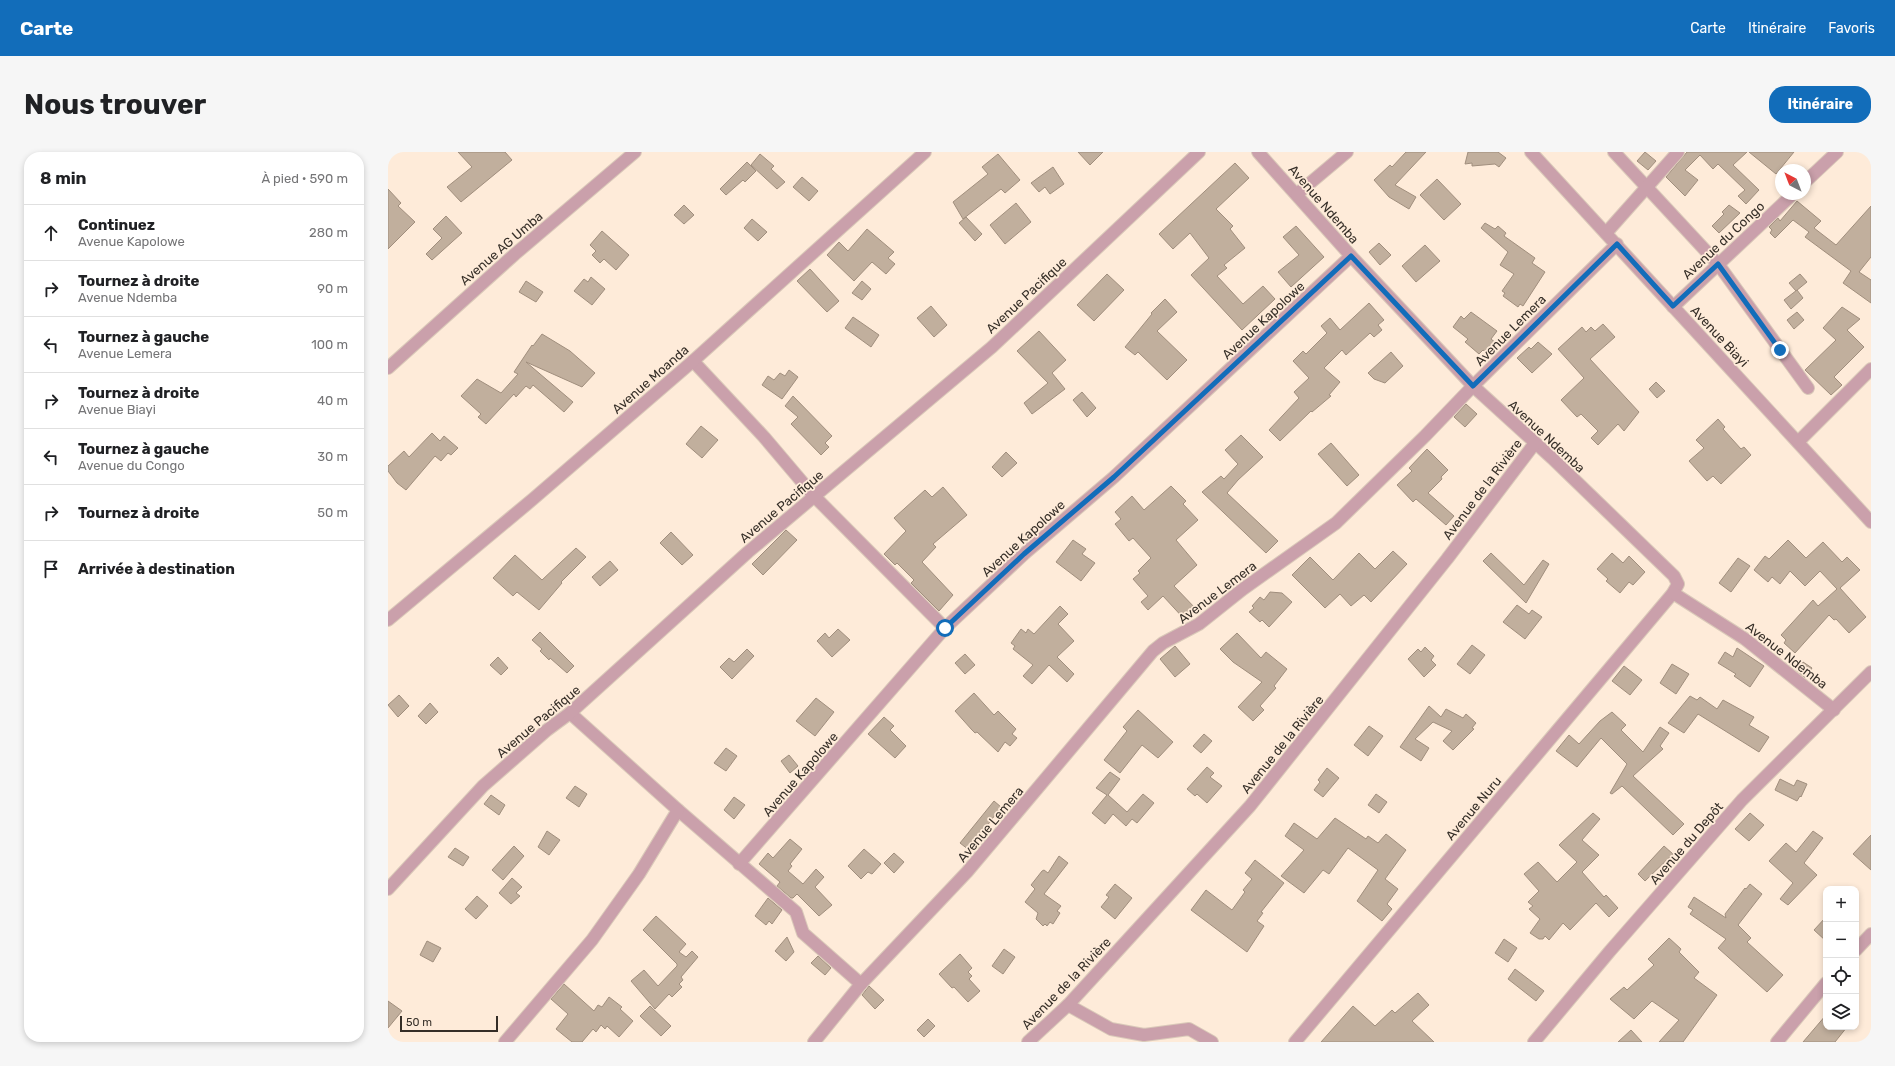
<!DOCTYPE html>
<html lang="fr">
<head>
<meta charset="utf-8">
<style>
	:root { --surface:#fff; --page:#f6f6f6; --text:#202124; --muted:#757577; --line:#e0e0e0; --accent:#126dba }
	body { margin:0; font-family:Rubik,sans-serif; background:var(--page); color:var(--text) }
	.controls { position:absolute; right:12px; bottom:12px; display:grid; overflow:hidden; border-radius:8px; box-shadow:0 2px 6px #0003 }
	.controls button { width:36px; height:36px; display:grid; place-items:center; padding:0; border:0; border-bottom:1px solid var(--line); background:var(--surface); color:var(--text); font:20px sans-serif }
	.compass { position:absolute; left:1387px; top:12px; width:36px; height:36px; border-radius:50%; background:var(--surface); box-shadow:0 2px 6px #0003; rotate:318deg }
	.scale { position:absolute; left:12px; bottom:10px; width:98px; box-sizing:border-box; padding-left:4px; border:2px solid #352e27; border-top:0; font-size:11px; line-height:14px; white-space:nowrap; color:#352e27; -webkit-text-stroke:3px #feebd9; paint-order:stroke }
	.stop { position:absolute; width:12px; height:12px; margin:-9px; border:3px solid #126dba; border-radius:50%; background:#fff }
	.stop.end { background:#126dba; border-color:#fff; box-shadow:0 1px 4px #0008 }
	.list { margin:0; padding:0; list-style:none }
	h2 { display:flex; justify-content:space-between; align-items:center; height:52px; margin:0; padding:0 16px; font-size:17px }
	h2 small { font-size:13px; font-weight:400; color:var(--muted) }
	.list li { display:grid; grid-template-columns:26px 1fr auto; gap:12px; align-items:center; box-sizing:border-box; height:56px; padding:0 16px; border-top:1px solid var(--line) }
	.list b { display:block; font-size:15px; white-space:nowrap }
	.list p { margin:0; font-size:13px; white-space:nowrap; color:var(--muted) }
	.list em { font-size:13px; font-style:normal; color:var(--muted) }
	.icon { flex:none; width:22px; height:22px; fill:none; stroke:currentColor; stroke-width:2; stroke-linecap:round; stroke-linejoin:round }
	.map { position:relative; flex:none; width:1483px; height:890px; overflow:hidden; border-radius:16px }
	header { display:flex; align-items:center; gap:24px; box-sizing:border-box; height:56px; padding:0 20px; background:var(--accent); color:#fff }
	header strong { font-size:19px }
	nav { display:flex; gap:22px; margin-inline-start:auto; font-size:14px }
	.intro { display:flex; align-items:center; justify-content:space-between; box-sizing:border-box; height:96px; padding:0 24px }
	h1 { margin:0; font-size:28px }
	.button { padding:10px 18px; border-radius:16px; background:var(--accent); color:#fff; font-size:14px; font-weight:700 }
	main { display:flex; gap:24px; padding:0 24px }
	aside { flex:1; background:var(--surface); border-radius:16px; box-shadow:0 2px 6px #0003 }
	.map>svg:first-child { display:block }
	.building { fill:#c1af9d; stroke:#a08e7d }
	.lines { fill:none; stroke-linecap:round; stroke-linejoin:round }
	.minor-casing { stroke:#dac9b9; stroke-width:14 }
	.minor { stroke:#caa0ab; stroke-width:12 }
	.route { stroke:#126dba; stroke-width:5 }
	.labels { text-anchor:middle; stroke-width:3.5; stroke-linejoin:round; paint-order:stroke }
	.street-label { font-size:13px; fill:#352e27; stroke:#feebd9 }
</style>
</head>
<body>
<header>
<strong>Carte</strong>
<nav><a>Carte</a><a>Itinéraire</a><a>Favoris</a></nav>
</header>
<div class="intro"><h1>Nous trouver</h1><a class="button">Itinéraire</a></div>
<main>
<aside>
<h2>8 min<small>À pied · 590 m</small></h2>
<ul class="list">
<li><svg class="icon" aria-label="ahead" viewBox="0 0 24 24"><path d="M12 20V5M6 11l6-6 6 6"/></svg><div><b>Continuez</b><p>Avenue Kapolowe</p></div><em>280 m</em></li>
<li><svg class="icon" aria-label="right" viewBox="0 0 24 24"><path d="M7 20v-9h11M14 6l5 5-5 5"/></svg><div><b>Tournez à droite</b><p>Avenue Ndemba</p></div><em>90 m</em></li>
<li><svg class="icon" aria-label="left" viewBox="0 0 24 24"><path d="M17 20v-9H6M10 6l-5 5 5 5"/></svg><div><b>Tournez à gauche</b><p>Avenue Lemera</p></div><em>100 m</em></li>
<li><svg class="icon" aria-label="right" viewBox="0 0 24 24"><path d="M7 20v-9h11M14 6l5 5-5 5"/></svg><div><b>Tournez à droite</b><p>Avenue Biayi</p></div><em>40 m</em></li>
<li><svg class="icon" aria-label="left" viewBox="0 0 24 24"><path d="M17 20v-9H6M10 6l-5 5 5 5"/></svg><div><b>Tournez à gauche</b><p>Avenue du Congo</p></div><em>30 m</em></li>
<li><svg class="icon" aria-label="right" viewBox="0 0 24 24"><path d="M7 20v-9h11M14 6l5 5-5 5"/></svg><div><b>Tournez à droite</b></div><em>50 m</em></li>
<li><svg class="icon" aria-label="arrive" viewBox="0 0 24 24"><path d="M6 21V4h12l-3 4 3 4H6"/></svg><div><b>Arrivée à destination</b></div></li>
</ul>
</aside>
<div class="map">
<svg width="1483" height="890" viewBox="0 0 1483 890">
	<rect width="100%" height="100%" fill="#feebd9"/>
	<!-- building -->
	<g class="building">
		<polygon points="70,0 117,0 124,8 73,50 59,35 84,15"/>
		<polygon points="690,0 715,0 702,13"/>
		<polygon points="1018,0 1038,0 1007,33 1028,45 1021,57 1001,45 986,28 1002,13 1004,15"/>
		<polygon points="1080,0 1110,0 1118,6 1111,15 1107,12 1084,14 1084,11 1077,12"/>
		<polygon points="1257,0 1268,9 1260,18 1249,9"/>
		<polygon points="1299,0 1359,0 1345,13 1371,38 1358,52 1350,44 1357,38 1330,12 1325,17 1312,3 1297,18 1310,28 1297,44 1278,25"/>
		<polygon points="1361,0 1406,0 1388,22"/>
		<polygon points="372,2 386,14 383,17 397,30 389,37 363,13"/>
		<polygon points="610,2 632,28 617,41 613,37 575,67 565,50 600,22 594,15"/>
		<polygon points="359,10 368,19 357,30 355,28 338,43 332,37"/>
		<polygon points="847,11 861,26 828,57 845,74 842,77 857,96 836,113 839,116 829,124 855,152 875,134 887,147 854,178 803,123 821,106 802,81 785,97 771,82"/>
		<polygon points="665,15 676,32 662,42 657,35 651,40 643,31"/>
		<polygon points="414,25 430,39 421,49 405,35"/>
		<polygon points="1049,27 1073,52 1056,68 1032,43"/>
		<polygon points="0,37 13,51 10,54 27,70 0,97"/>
		<polygon points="1409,49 1433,69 1426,76 1448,93 1483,54 1483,105 1471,120 1483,128 1483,151 1455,131 1463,119 1417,85 1421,80 1405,68 1387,86 1382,81 1384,78 1381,75 1390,66 1392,69"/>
		<polygon points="628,51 643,70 617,92 602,73"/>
		<polygon points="296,53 306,63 296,72 286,63"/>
		<polygon points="1341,53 1352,61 1331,81 1324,74 1336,62 1334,60"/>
		<polygon points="58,64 74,81 44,108 38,102 54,86 45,77"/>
		<polygon points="578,65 594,82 587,89 571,71"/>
		<polygon points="364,67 379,80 370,89 356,76"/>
		<polygon points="1097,71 1107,77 1110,74 1118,81 1116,84 1147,106 1144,111 1157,120 1135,154 1132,152 1130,155 1115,144 1117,141 1114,139 1126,122 1112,113 1120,100 1093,76"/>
		<polygon points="908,74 936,105 903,135 890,120 911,103 895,85"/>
		<polygon points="479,77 506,100 500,106 507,112 498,122 484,110 466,129 439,103 451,90 460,99"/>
		<polygon points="214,79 241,103 228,118 216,107 212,111 204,103 208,99 202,93"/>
		<polygon points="991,91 1003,103 992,113 981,100"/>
		<polygon points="1037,93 1052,109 1028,130 1014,114"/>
		<polygon points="422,117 451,149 439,160 409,129"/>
		<polygon points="719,122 736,138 706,169 689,153"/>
		<polygon points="1412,122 1419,130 1408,139 1401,131"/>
		<polygon points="203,125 217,137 204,153 186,139 196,127 200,130"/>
		<polygon points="138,129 155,140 148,150 131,140"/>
		<polygon points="474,129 483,137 474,148 464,141"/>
		<polygon points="1409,138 1415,146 1403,157 1396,148"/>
		<polygon points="777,147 789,160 769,179 799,208 779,228 750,200 747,203 737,195 764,162 763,161"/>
		<polygon points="981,151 996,168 990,173 994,178 986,185 982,181 958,203 954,198 936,216 952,230 941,243 943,244 924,260 923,259 892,289 881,278 911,246 906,240 921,226 905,209 915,199 918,202 939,181 933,174 942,166 952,178"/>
		<polygon points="543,154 559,173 546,185 529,166"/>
		<polygon points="1454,155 1472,167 1459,178 1476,195 1446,225 1454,233 1443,243 1417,218 1448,188 1435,176"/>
		<polygon points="1083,160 1109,179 1103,187 1108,191 1100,202 1095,198 1091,202 1077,190 1080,187 1065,175 1073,164 1076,167"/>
		<polygon points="1409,160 1416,168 1406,177 1399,168"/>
		<polygon points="465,165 491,183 483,195 457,176"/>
		<polygon points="1215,172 1227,185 1202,207 1251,260 1236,279 1230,272 1210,293 1203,286 1210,279 1193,262 1189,265 1173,248 1196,226 1170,197 1194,175 1198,180 1203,175 1207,179"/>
		<polygon points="651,179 678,208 664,221 677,237 644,262 636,251 660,231 629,199"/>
		<polygon points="154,182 182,199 207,221 194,235 138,210 185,250 176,260 145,233 142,237 138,234 128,245 126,242 98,272 90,265 93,262 73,244 89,227 113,241 130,222 126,220 144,193 145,194"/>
		<polygon points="1150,190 1164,202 1144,221 1129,206 1141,195 1143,197"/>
		<polygon points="1003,200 1015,214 997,231 986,227 980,221"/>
		<polygon points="401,218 410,225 394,247 374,233 380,224 386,228 392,221 397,224"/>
		<polygon points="1268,230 1277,239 1269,246 1261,237"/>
		<polygon points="694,240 708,256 699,265 685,248"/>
		<polygon points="405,244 444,284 437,291 441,295 433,303 403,272 410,265 397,254"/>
		<polygon points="1078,252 1089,262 1077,275 1066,265"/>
		<polygon points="1330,267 1337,275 1335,277 1353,297 1356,295 1363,303 1333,332 1325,324 1319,329 1301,309 1316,296 1308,288"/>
		<polygon points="313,274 330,288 314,306 298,292"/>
		<polygon points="44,281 52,289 56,284 70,296 63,303 60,301 53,309 47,304 18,338 9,331 0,319 0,314 16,299 21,305"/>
		<polygon points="853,283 875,305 850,328 839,341 890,389 878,401 814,340 833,324 836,327 850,312 837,298"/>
		<polygon points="943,291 971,323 959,334 930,302"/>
		<polygon points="1039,297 1060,318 1053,325 1054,327 1040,341 1066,364 1058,373 1028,347 1025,350 1009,333 1024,319 1021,316"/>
		<polygon points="618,300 629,311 614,325 604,315"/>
		<polygon points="783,334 798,349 795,352 810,368 788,388 809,413 786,434 809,458 798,469 775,444 760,458 753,450 760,444 745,427 752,421 750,419 763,406 745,386 741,389 727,372 733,367 727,360 744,344 756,358"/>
		<polygon points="555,335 579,363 545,392 548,395 534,410 565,443 551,459 523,431 526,428 509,411 507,413 496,402 518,379 506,366 537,338 544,345"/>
		<polygon points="398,378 409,388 375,423 364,412"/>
		<polygon points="283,380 305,403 294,413 272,391"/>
		<polygon points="685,388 698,397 694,402 707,411 693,429 668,410"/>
		<polygon points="1400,388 1418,406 1435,390 1454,410 1459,405 1472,418 1452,436 1478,465 1461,481 1448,467 1446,468 1441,463 1407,501 1396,491 1398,488 1393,483 1425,448 1430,454 1449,437 1432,419 1417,434 1402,419 1392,432 1384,425 1380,430 1366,418 1377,404 1381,407"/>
		<polygon points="188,396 198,405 173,430 174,431 151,458 129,440 125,444 105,426 127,403 154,428"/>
		<polygon points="1005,399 1019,412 983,450 976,443 963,454 952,442 937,456 904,423 922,405 945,428 971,401 987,417"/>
		<polygon points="1103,401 1136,433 1155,408 1161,412 1138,451 1095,409"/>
		<polygon points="1224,401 1235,411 1241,404 1257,420 1245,433 1241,430 1232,441 1218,429 1220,427 1209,417"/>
		<polygon points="1350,406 1362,414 1343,440 1331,431"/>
		<polygon points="222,409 230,418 212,434 204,425"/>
		<polygon points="882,440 894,441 904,450 881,475 874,468 872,470 861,460 866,456 864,454 872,445 876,448"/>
		<polygon points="1129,453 1141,462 1144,458 1154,465 1137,487 1115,470"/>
		<polygon points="672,454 680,462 670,472 686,489 669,505 686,522 679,530 661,513 644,532 635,524 645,513 625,497 627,494 623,491 633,477 638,481 640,477 646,482"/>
		<polygon points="450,477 462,488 444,505 429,489 437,481 441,486"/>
		<polygon points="152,480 186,514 179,521 162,506 161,508 152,499 154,497 144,488"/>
		<polygon points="849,481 873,506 878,500 899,517 886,534 888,536 872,554 876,558 865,569 850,555 874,530 845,510 832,497"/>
		<polygon points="1084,493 1097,503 1082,522 1069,512"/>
		<polygon points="787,494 802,512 787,525 772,507"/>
		<polygon points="1037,495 1046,504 1043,508 1048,513 1036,525 1020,507 1030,497 1033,500"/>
		<polygon points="1349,496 1376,514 1362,535 1346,524 1348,522 1330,511 1337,500 1345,505"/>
		<polygon points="359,497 366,504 344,527 332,515 341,506 346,510"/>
		<polygon points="577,502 587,513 577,522 567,511"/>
		<polygon points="110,505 120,516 113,523 102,513"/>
		<polygon points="1415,510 1424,516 1417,526 1409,519"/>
		<polygon points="1284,512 1301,522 1288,542 1272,531"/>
		<polygon points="1236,514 1254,528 1242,543 1224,529"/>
		<polygon points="586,541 606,563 610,559 628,577 624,582 629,586 622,594 617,590 610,600 589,580 587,581 584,578 567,559"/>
		<polygon points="11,543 21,554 10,565 0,553"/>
		<polygon points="1302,544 1309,548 1312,545 1329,557 1335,548 1366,565 1361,573 1381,585 1371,600 1310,562 1296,581 1280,571"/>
		<polygon points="428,546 446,560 427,584 408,569"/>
		<polygon points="42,551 50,560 38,572 30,564"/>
		<polygon points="1041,554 1053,565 1058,557 1075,566 1078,562 1088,571 1084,576 1086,577 1065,598 1055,589 1064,579 1045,570 1027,587 1041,596 1033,609 1012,595"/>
		<polygon points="750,558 785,590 770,606 754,593 732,621 716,608 739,579 735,575"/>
		<polygon points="1224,560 1238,573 1233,578 1255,600 1272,575 1281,581 1272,594 1275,597 1245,624 1296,672 1285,683 1234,634 1224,642 1222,641 1239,612 1213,586 1189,615 1168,599 1181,583 1191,592 1212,569"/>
		<polygon points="496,565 506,574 502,578 518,594 507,606 480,582"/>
		<polygon points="981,574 995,584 980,604 966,593"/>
		<polygon points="816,582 824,589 813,601 805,594"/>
		<polygon points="338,596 349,604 338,619 326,611"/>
		<polygon points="401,603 410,614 402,621 393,609"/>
		<polygon points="819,615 826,621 822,625 834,634 819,651 809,642 807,644 799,637"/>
		<polygon points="939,616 951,626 935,645 926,638 932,630 930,628"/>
		<polygon points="722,620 732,627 720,643 739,660 755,642 766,651 749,671 744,667 738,674 725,662 717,672 704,661 719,643 708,636"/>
		<polygon points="1392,627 1406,634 1409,628 1419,632 1413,645 1412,644 1409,649 1387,638"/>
		<polygon points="187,634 199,642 191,655 178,646"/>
		<polygon points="988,642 999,650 991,661 980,653"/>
		<polygon points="103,643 117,653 111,663 96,652"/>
		<polygon points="346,645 357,653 346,667 336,658"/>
		<polygon points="606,649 613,655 581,698 572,691"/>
		<polygon points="1205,661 1212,667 1194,688 1211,703 1194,720 1216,745 1218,743 1230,756 1221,765 1208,751 1182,778 1175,771 1161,788 1157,784 1155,787 1151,787 1142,781 1152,767 1141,757 1145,754 1140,750 1151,739 1136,722 1150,710 1169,730 1189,710 1171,693"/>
		<polygon points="1362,661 1376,673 1361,689 1347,677"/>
		<polygon points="947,666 978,687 980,684 990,691 998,682 1018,698 997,727 1010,737 999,752 1004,757 994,769 969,749 990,718 960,696 941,722 935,718 916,741 893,724 916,698 897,684 906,671 929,687"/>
		<polygon points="159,679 172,688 161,703 150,695"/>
		<polygon points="1425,679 1435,686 1416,711 1429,723 1400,753 1392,747 1405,731 1381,709 1398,691 1408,700"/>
		<polygon points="1483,683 1483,718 1465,702"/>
		<polygon points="402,687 414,697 402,712 404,714 400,719 415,732 428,717 436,725 427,735 444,753 431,764 409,742 405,746 403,746 389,734 392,730 371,712 380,701 385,706"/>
		<polygon points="126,694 136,704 115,728 104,718"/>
		<polygon points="1276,694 1285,702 1257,729 1250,722"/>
		<polygon points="67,696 81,705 75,714 60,705"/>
		<polygon points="476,697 493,712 484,722 480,720 473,727 460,714"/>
		<polygon points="506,701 516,710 506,721 496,711"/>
		<polygon points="671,704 680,711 656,742 673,754 669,759 672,761 665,772 662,770 659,774 657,772 655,774 648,767 650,761 637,750 647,737 643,733 654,719 656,718 660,721"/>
		<polygon points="867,708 896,731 873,760 875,761 869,769 876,774 859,800 803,758 818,738 844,758 857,740 855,738 864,727 857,721"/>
		<polygon points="124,726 134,735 128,741 132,744 123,752 111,741"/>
		<polygon points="727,732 744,746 727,767 713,755 721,745 718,743"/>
		<polygon points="1362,732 1374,742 1350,773 1363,786 1359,790 1395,823 1379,840 1330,796 1338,787 1302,762 1305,758 1300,755 1306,745 1338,766 1337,762 1357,736 1358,737"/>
		<polygon points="89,744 100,754 88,767 77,757"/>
		<polygon points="380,746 394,758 384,772 381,769 378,773 367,764"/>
		<polygon points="268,764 298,792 291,800 298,805 304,799 310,805 293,825 295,828 291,832 294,835 284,845 281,842 267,857 243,829 256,818 270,834 289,814 289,812 255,778"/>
		<polygon points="1438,765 1438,789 1426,778"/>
		<polygon points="399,785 406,800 398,809 387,799"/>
		<polygon points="1281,786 1293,797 1291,800 1311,820 1306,826 1329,843 1295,890 1271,890 1291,868 1264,849 1246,867 1222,847 1236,835 1239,838 1266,813 1260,807"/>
		<polygon points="1116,787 1129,796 1120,810 1107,801"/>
		<polygon points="39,789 53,796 45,810 32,803"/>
		<polygon points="616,797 627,805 615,822 604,814"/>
		<polygon points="572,802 584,816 580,820 584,824 581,827 592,839 580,850 566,835 564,836 551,822"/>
		<polygon points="430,804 443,816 437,823 423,811"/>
		<polygon points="1127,817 1156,839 1148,849 1120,827"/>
		<polygon points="176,832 206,859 210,853 214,855 221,845 234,855 232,857 245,869 231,885 219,874 217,877 213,873 208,880 205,877 194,890 184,890 168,877 180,862 163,847"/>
		<polygon points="481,834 496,848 487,857 474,843"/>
		<polygon points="1030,841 1041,853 1024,869 1046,890 933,890 965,854 987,874 1004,858 1007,861"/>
		<polygon points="0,849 14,859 0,876"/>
		<polygon points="262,854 283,874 273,884 252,864"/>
		<polygon points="1438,863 1438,875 1459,875 1447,890 1415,890"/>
		<polygon points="540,867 547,874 536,885 529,878"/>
		<polygon points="1243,878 1254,890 1230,890"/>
	</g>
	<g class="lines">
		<!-- minor casing -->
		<g class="minor-casing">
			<g id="minor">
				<polyline points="870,0 963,104 1085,234 1164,306 1286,424 1290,432 1285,441 907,890"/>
				<polyline points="1143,0 1483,370"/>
				<polyline points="1226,0 1330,112 1420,236"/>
				<polyline points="1417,30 1449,0"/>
				<polyline points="909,42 959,0"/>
				<polyline points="1218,81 1290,0"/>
				<polyline points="1285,155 1405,42"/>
				<polyline points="305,209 376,285 426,344 557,476"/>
				<polyline points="0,216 127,102 247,0"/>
				<polyline points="1410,290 1483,217"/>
				<polyline points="1285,441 1357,487 1446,558"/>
				<polyline points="0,468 145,347 305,209 537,0"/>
				<polyline points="182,561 290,658 408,760 415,781 473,832"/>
				<polyline points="351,712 557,476 636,402 726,325 963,104"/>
				<polyline points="0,737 95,634 159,578 182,561 360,400 604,195 811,0"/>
				<polyline points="1468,798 1483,782"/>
				<polyline points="680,853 723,877 756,883 801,877 824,890"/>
				<polyline points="117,890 204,788 251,722 290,658"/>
				<polyline points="426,890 473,832 579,720 765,499 775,491 811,472 855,437 948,371 1037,284 1085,234 1229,92"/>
				<polyline points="640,890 680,853 862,654 1059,407 1147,291"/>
				<polyline points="1146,890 1222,799 1354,648 1483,520"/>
				<polyline points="1389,890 1438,831"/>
			</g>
		</g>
		<!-- minor -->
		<use href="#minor" class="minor"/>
	</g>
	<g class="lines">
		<!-- route -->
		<polyline class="route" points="557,476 636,402 726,325 963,104 1085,234 1229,92 1285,154 1330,112 1392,198"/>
	</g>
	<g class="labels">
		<!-- street labels -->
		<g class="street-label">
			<text transform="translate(936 52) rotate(49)" y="5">Avenue Ndemba</text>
			<text transform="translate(1335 88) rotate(-43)" y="5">Avenue du Congo</text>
			<text transform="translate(113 96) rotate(-41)" y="5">Avenue AG Umba</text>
			<text transform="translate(638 143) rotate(-43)" y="5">Avenue Pacifique</text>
			<text transform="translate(875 168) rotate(-43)" y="5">Avenue Kapolowe</text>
			<text transform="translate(1122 178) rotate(-45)" y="5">Avenue Lemera</text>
			<text transform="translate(1332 184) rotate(47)" y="5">Avenue Biayi</text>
			<text transform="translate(262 227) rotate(-41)" y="5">Avenue Moanda</text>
			<text transform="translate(1159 284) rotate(43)" y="5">Avenue Ndemba</text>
			<text transform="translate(1094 337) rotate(-53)" y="5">Avenue de la Rivière</text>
			<text transform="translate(393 354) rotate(-40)" y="5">Avenue Pacifique</text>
			<text transform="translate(635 386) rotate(-42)" y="5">Avenue Kapolowe</text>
			<text transform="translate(829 440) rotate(-37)" y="5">Avenue Lemera</text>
			<text transform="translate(1399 503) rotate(38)" y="5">Avenue Ndemba</text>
			<text transform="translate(150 569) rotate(-40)" y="5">Avenue Pacifique</text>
			<text transform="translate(894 592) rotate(-51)" y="5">Avenue de la Rivière</text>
			<text transform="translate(412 622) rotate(-49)" y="5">Avenue Kapolowe</text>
			<text transform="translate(1085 656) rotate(-50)" y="5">Avenue Nuru</text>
			<text transform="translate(602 672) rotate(-50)" y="5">Avenue Lemera</text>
			<text transform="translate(1298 691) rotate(-49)" y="5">Avenue du Depôt</text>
			<text transform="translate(678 831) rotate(-46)" y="5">Avenue de la Rivière</text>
		</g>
	</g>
</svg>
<div class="controls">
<button>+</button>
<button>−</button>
<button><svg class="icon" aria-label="locate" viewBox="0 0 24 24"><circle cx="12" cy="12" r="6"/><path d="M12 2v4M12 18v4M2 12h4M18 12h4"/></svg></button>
<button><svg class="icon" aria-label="layers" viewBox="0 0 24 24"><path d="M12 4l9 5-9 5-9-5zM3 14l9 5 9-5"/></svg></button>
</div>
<svg class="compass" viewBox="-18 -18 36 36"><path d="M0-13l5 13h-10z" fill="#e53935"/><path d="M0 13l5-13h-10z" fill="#757577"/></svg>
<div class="scale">50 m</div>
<div class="stop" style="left:557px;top:476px"></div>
<div class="stop end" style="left:1392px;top:198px"></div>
</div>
</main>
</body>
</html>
